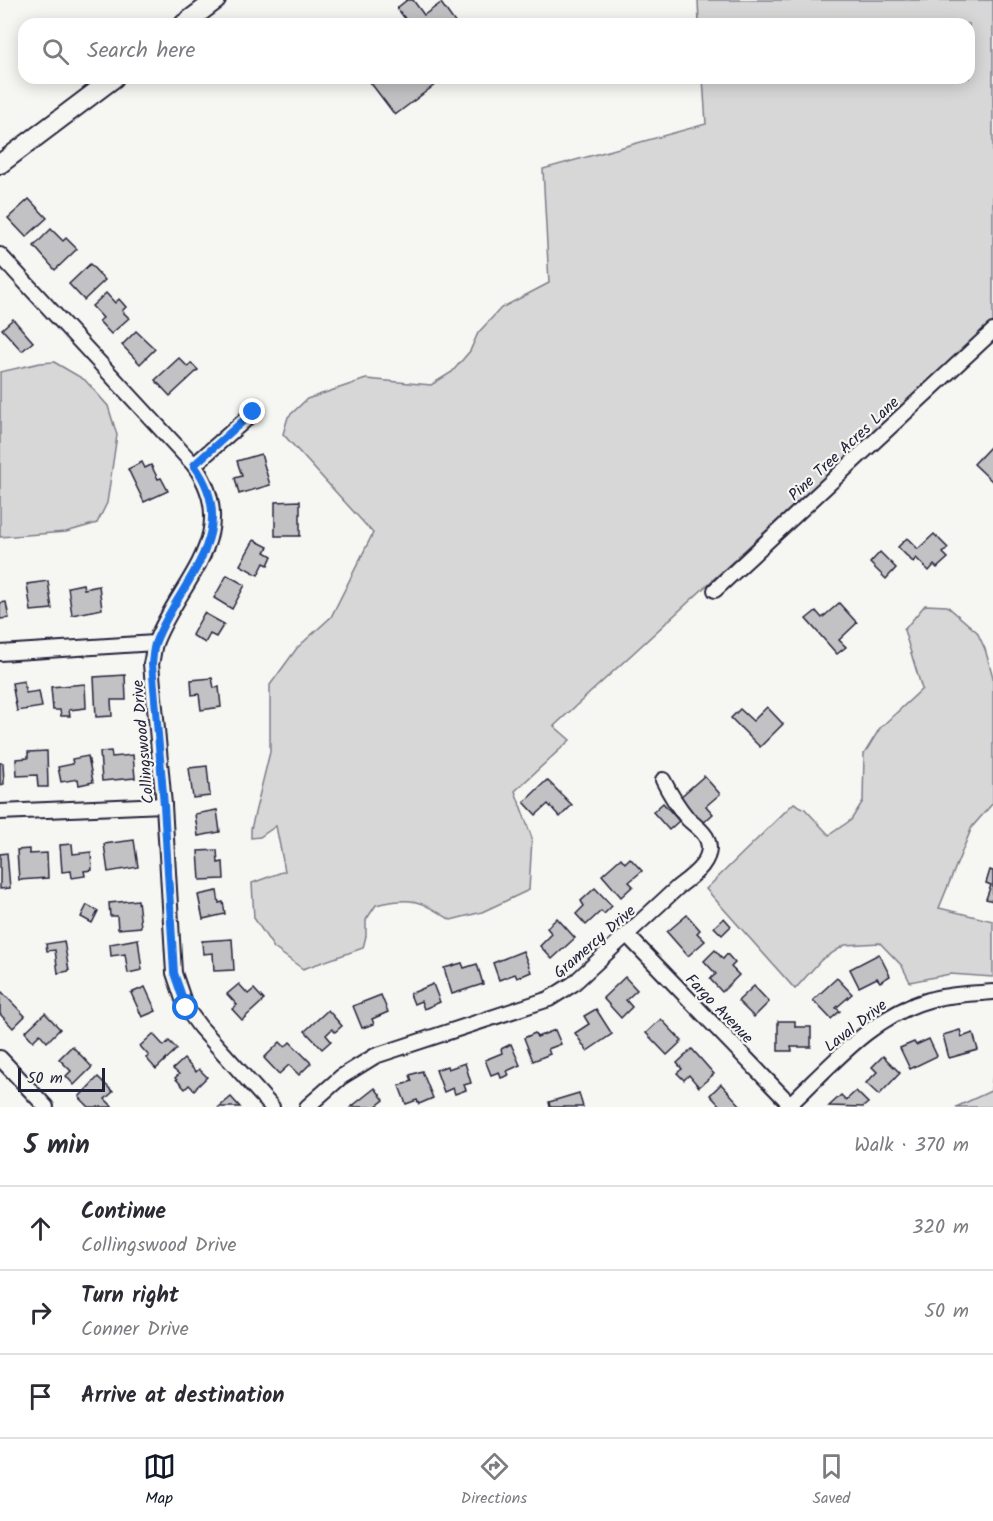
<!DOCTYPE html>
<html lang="en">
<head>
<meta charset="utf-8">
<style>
	:root { --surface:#fff; --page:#f7f7f7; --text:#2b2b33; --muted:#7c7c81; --line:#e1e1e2; --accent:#111827 }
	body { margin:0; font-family:Kalam,sans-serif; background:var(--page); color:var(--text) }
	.scale { position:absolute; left:18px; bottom:15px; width:87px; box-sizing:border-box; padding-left:6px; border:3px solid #22223b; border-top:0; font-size:16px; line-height:21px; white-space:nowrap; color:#22223b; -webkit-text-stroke:4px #f6f6f2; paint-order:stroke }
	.stop { position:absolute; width:18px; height:18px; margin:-14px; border:4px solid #1a73e8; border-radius:50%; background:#fff }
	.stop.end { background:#1a73e8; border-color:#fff; box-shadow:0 2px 6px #0008 }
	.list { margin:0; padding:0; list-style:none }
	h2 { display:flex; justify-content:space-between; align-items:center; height:78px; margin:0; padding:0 24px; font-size:26px }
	h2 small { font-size:20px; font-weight:400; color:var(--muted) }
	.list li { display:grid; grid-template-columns:39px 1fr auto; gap:18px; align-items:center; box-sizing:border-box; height:84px; padding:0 24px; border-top:2px solid var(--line) }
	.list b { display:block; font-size:22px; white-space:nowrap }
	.list p { margin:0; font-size:20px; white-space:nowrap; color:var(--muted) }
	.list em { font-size:20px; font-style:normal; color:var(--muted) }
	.icon { flex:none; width:33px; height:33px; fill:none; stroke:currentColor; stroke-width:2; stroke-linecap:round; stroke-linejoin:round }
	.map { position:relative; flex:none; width:993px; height:1107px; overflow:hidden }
	.search { position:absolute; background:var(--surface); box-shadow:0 3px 15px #0003; left:18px; right:18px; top:18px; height:66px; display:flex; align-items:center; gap:15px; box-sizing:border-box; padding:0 21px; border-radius:18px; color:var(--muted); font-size:22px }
	.sheet { height:330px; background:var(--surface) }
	nav { display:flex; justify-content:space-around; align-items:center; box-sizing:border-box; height:84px; border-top:2px solid var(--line); background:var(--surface); font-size:16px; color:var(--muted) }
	nav a { display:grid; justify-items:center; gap:3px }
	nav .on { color:var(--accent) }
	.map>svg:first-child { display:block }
	.green { fill:#d7d7d7; stroke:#7c7c89; stroke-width:1.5 }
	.building { fill:#c2c2c4; stroke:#22223b; stroke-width:1.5 }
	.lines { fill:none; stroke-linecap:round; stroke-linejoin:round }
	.street-casing { stroke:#22223b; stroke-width:18 }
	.secondary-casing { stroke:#22223b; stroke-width:22 }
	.street { stroke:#f6f6f2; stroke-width:14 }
	.secondary { stroke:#f6f6f2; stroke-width:18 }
	.route { stroke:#1a73e8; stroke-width:8 }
	.labels { text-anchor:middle; stroke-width:4.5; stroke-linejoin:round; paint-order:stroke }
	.street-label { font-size:16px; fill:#22223b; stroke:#f6f6f2 }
</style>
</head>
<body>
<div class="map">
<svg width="993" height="1107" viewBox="0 0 993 1107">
	<rect width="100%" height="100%" fill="#f6f6f2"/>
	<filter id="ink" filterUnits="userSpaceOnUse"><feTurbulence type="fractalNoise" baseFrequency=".0167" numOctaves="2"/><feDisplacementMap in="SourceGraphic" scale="12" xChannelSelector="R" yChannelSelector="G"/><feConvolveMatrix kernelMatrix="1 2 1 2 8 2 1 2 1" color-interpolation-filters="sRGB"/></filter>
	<g filter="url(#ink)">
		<!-- green -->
		<g class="green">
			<path d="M698,0H993V322L554,726L570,740L515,791L532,838L529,890L482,912L451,920C420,901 413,896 376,905L366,920V936L363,948L303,969L274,948L254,918L252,883L285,871L276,826L260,837L251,838V829L270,752V685L297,648L331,617L373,533L283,434L288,417L307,399L366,379L431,385L452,372L470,351L478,333L501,308L549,283L543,169L706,124L703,78H969V24H699Z"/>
			<polygon points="54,362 85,380 108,406 117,435 107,503 97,523 66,532 0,537 0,372 40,363"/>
			<polygon points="925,605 947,606 977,632 985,649 993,677 993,803 972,827 939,908 993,921 993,977 950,974 910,982 902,966 880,943 845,945 821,960 795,989 706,889 794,803 805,809 829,835 851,820 863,801 864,754 880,728 922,689 904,630"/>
			<polygon points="993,1074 993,1107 956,1107 991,1091"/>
		</g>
		<!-- building -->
		<g class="building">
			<polygon points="407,0 413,0 424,15 441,3 456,24 409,24 397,8"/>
			<polygon points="367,78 444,78 395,115"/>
			<polygon points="29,199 47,218 26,237 8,218"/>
			<polygon points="51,229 63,241 66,238 77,249 55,270 34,246"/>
			<polygon points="90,264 105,280 84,300 69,284"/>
			<polygon points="106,293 115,303 119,299 126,307 122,311 129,318 111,334 99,321 103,318 92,306"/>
			<polygon points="13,319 33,342 22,351 2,329"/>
			<polygon points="136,331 155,349 140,364 122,345"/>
			<polygon points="179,358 188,367 191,363 198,370 170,396 155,380"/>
			<polygon points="993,444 993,479 992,481 974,464"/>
			<polygon points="261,454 270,485 239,494 235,478 242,476 237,461"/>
			<polygon points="142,462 145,468 151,465 158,479 161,478 168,491 144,502 128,469"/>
			<polygon points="300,501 300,536 275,536 275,502"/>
			<polygon points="934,534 948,548 943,553 948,558 937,568 934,565 929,571 916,558 913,562 898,547 907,538 918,549"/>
			<polygon points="254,540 268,547 265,552 272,556 268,565 264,563 258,575 240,565"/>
			<polygon points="880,552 896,568 886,579 870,563"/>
			<polygon points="227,575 245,585 232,609 214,598"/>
			<polygon points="48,581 52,609 31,611 27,584"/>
			<polygon points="83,584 84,589 99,586 102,609 72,615 68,587"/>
			<polygon points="6,602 9,618 0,619 0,603"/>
			<polygon points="839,603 857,623 839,640 846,647 837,654 806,619 816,611 822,618"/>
			<polygon points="204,613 224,624 216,637 210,634 205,643 192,635"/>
			<polygon points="125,675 126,700 111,700 112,716 96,717 94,677"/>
			<polygon points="212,678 214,688 219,687 221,707 201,710 199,694 192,695 191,680"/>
			<polygon points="24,681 26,693 39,691 42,707 17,711 12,683"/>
			<polygon points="85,684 86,708 69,710 70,716 61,716 60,710 53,710 51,687"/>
			<polygon points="767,707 783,724 760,747 731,718 740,709 753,721"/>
			<polygon points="47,751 48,787 38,787 37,775 17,776 16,759 28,758 28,752"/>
			<polygon points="111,751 112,757 133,755 135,778 102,781 100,752"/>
			<polygon points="88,756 93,782 79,785 78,779 61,782 58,767 73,764 72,759"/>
			<polygon points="0,763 3,763 4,784 0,785"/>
			<polygon points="207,766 210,796 193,798 189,768"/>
			<polygon points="704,776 720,794 706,806 713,814 701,825 678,799"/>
			<polygon points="547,780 572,805 560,817 548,804 536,815 524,802"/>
			<polygon points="663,803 679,821 669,830 653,812"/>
			<polygon points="217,810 220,832 198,836 195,814"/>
			<polygon points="134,840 138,867 108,872 104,844"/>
			<polygon points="72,844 73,854 91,852 92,870 84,871 85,876 72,878 71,871 62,872 60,845"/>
			<polygon points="29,849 29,854 47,853 48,878 19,880 17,850"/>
			<polygon points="217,850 218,863 223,862 224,879 200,880 198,851"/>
			<polygon points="7,853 10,888 0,889 0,854"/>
			<polygon points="621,858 625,863 630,858 642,871 629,882 633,886 621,897 602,875"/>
			<polygon points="990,870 993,871 993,901 986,899 991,885 986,883"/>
			<polygon points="595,888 612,906 604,914 601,911 586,925 576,914 584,906 581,901"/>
			<polygon points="217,891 219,903 223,902 225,914 203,919 198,895"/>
			<polygon points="138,900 141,927 118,929 117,916 110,916 109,903"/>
			<polygon points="87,905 98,911 92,923 81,917"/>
			<polygon points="687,915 700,930 697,933 705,941 688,956 667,932"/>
			<polygon points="557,918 575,938 552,959 540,946 552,934 547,928"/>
			<polygon points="724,918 731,926 722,935 714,927"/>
			<polygon points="138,939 142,970 128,973 125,954 111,956 110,944"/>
			<polygon points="232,939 234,970 214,971 213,953 203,954 202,941"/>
			<polygon points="64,941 69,971 58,973 55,950 47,951 46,944"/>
			<polygon points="715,950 723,959 727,954 735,963 731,967 739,975 722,992 710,979 716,974 704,961"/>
			<polygon points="523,951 531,972 517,978 515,974 499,980 493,963"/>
			<polygon points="879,954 890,976 880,982 877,978 859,987 850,969"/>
			<polygon points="462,963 464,968 477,964 483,984 452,994 444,968"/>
			<polygon points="625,977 637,990 626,1000 632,1007 621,1018 603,998"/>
			<polygon points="837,978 852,994 836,1008 840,1011 831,1019 813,1000"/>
			<polygon points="239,984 248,994 254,989 264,1000 242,1020 232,1009 237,1005 227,994"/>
			<polygon points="433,984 440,1002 424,1009 421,1001 414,1004 410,994"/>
			<polygon points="754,986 769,1002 754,1017 738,1001"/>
			<polygon points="145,987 156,1011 142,1017 131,993"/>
			<polygon points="2,992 25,1016 13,1028 0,1014 0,994"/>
			<polygon points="381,995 388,1012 372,1019 374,1024 362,1028 353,1006"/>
			<polygon points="596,1009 612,1034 587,1051 575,1033 589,1024 584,1016"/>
			<polygon points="328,1010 342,1026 335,1032 332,1029 326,1035 331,1041 322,1049 305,1031"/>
			<polygon points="45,1013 60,1029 47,1042 40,1034 33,1041 25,1032"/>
			<polygon points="661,1019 682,1041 667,1055 646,1033"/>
			<polygon points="778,1021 795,1021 795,1027 811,1027 811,1047 791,1047 792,1051 778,1051"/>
			<polygon points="555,1030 561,1044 548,1049 550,1054 533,1061 524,1038 535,1033 537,1037"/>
			<polygon points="960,1030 962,1037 973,1033 978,1050 949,1058 943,1035"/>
			<polygon points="153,1034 164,1046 169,1041 177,1049 156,1069 146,1058 149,1056 140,1046"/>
			<polygon points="929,1039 937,1056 910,1069 900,1048 914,1042 916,1045"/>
			<polygon points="280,1042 285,1047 290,1042 311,1063 299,1075 289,1065 279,1074 264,1058"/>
			<polygon points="511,1044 520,1065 507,1071 509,1075 501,1078 499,1072 491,1075 485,1060 502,1053 501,1049"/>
			<polygon points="72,1046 92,1067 74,1085 66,1076 71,1071 59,1059"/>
			<polygon points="692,1049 714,1074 699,1087 689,1075 684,1080 677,1073 682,1069 677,1063"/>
			<polygon points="883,1056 900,1073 879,1095 866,1083 877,1072 872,1067"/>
			<polygon points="184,1059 196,1072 199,1069 207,1077 194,1090 189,1085 185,1089 175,1078 179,1074 173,1069"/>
			<polygon points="465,1063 471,1083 464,1085 466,1090 455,1094 453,1088 444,1092 436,1070 447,1066 448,1069"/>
			<polygon points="422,1071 433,1098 419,1104 417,1100 406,1104 399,1086 412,1081 410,1075"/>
			<polygon points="98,1077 113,1092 105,1099 113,1107 89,1107 79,1097"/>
			<polygon points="721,1084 742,1107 721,1107 710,1095"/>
			<polygon points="375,1088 384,1100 375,1107 351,1107"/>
			<polygon points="856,1091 868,1103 863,1107 829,1106 841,1095 846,1100"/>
			<polygon points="579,1093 583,1107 550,1107 549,1102"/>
			<polygon points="231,1097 240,1107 219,1107"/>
		</g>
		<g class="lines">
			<!-- street casing -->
			<g class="street-casing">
				<g id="street">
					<path d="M0,255L194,465C243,534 180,580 156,641C153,648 153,657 151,664L164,805L174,973L186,1008L200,1027L272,1107"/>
					<polyline points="194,465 253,413"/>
					<polyline points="715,590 993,331"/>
					<polyline points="0,653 155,643"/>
					<polyline points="0,812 164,805"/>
					<polyline points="627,935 790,1104"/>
					<polyline points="0,1058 46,1107"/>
					<path d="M307,1107L341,1077L375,1056L549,999L573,984L678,887C691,877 716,860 707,839C704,831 694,825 688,819C678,807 670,794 663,780"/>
					<path d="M787,1107C830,1067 871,1016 929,1000C949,994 972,994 993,992"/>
				</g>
			</g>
			<!-- secondary casing -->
			<g class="secondary-casing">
				<g id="secondary">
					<polyline points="184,24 216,0"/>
					<polyline points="0,164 114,78"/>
				</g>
			</g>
			<!-- street -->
			<use href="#street" class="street"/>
			<!-- secondary -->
			<use href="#secondary" class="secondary"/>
		</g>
	</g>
	<g class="lines" filter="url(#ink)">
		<!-- route -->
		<path class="route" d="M186,1008L174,973L164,805L152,664C153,657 153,648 156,641C180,580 243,533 194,465L253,412"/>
	</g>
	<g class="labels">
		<!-- street labels -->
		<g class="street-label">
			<text transform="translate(843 448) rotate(-43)" y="6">Pine Tree Acres Lane</text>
			<text transform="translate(142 742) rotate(-95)" y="6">Collingswood Drive</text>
			<text transform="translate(594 941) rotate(-41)" y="6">Gramercy Drive</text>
			<text transform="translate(720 1008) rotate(46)" y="6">Fargo Avenue</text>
			<text transform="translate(855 1025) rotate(-38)" y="6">Laval Drive</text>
		</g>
	</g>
</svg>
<div class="scale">50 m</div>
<div class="stop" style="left:186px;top:1008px"></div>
<div class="stop end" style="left:253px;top:412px"></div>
<div class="search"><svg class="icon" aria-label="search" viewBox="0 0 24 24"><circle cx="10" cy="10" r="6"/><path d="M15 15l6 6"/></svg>Search here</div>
</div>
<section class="sheet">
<h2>5 min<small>Walk · 370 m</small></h2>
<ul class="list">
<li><svg class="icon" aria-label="ahead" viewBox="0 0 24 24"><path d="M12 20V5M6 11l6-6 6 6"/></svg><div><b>Continue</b><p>Collingswood Drive</p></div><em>320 m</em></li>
<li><svg class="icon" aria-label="right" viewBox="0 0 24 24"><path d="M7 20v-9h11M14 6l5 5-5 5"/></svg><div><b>Turn right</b><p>Conner Drive</p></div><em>50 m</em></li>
<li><svg class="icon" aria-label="arrive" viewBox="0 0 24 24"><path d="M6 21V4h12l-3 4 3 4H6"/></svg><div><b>Arrive at destination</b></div></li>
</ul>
</section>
<nav>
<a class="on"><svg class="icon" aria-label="map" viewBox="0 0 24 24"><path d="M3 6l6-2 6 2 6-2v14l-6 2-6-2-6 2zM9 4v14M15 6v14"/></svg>Map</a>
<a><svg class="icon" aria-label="directions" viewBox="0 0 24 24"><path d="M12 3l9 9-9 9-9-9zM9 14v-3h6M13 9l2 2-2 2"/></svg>Directions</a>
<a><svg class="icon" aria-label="saved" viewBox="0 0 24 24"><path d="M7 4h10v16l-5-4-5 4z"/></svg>Saved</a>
</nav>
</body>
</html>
